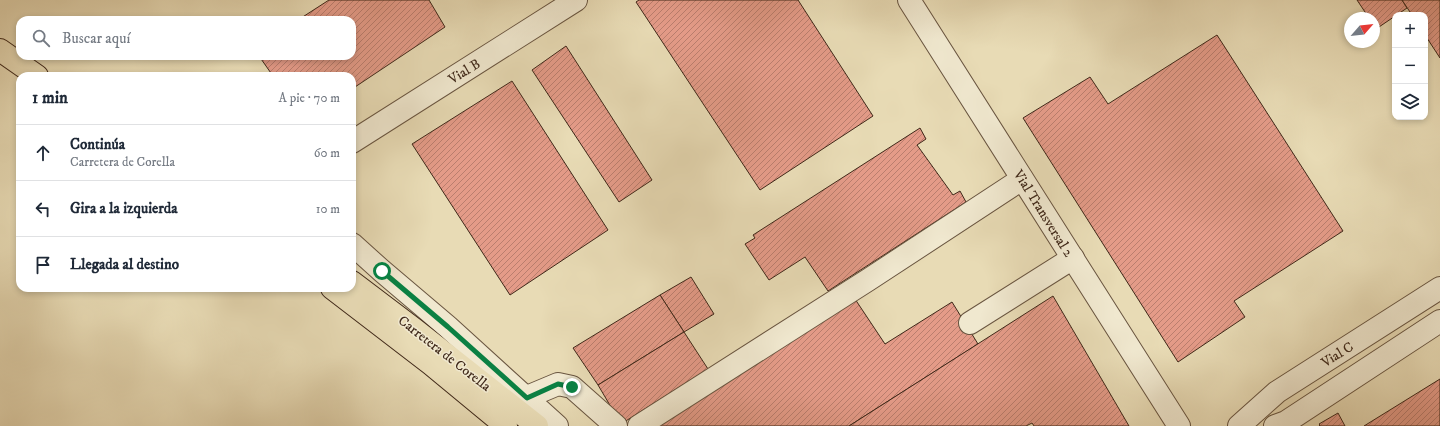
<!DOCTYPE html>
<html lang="es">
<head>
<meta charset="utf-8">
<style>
	:root { --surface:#fff; --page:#f2f2f3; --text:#1f2937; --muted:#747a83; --line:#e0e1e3 }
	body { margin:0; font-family:"IM FELL DW Pica",serif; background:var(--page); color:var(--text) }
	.controls { position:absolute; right:12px; top:12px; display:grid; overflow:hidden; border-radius:8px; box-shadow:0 2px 6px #0003 }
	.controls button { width:36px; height:36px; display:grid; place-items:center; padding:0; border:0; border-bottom:1px solid var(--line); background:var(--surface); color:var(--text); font:20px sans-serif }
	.compass { position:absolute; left:1344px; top:12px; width:36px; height:36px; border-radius:50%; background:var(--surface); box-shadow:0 2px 6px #0003; rotate:62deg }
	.stop { position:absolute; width:12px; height:12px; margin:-9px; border:3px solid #0b8043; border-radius:50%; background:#fff }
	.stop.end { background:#0b8043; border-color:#fff; box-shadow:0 1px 4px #0008 }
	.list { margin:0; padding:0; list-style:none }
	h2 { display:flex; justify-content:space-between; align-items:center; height:52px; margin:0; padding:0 16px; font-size:17px }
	h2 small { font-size:13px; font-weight:400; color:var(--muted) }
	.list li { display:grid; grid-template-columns:26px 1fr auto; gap:12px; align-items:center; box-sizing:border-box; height:56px; padding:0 16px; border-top:1px solid var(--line) }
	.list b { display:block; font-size:15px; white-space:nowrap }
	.list p { margin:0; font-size:13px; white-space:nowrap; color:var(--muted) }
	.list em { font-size:13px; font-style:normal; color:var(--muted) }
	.icon { flex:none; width:22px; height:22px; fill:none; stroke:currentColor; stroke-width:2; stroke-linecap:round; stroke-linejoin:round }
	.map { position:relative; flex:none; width:1440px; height:426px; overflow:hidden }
	.search { position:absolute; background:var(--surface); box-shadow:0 2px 6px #0003; left:16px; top:16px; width:340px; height:44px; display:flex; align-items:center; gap:10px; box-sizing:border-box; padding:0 14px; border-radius:12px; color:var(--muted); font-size:15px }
	.panel { position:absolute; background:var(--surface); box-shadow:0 2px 6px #0003; left:16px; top:72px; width:340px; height:220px; border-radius:12px }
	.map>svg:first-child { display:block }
	.building { fill:url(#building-hatch); stroke:#3f2819 }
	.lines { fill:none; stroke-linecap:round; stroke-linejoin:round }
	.minor-casing { stroke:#695540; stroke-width:24 }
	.major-casing { stroke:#3f2819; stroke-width:24 }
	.minor { stroke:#f0e8cf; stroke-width:22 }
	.major { stroke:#e8dbb5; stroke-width:22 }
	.route { stroke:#0b8043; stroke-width:5 }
	.labels { text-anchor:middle; stroke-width:3; stroke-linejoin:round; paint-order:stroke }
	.street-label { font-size:14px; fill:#3f2819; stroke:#f0e8cf }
</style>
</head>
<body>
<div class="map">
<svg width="1440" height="426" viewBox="0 0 1440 426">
	<defs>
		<pattern id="building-hatch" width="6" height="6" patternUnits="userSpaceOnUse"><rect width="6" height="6" fill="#e49b88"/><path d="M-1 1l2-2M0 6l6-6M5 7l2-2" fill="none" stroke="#ba7e6e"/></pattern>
	</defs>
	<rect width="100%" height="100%" fill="#e8dbb5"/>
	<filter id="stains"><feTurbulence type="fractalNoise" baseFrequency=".005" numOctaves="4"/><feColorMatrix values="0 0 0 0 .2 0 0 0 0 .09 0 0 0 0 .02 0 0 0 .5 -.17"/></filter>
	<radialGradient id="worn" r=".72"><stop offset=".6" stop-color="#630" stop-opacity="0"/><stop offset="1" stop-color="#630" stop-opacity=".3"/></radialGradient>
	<!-- building -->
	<g class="building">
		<polygon points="329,0 429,0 445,27 352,89 352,76 273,76 259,56 352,56 352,20 298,20"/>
		<polygon points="639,0 798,0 873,116 760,190 636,2"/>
		<polygon points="1357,0 1402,0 1407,8 1376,29 1374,25 1374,18 1369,18"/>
		<polygon points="1402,0 1440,0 1440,58 1425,35 1425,15 1412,15"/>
		<polygon points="1217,35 1343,231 1234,301 1245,317 1178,362 1023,118 1090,77 1108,104"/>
		<polygon points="566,46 652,180 619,202 532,70"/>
		<polygon points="512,81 608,230 510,295 412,144"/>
		<polygon points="920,128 926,139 917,145 953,195 960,191 966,202 828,291 805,257 769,280 745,244 755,238 753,235"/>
		<polygon points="691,277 714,314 684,332 660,295"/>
		<polygon points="660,295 684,332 598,385 573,348"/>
		<polygon points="853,296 885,344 952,302 978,344 849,426 659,426"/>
		<polygon points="1053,296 1129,426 1034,426 1032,423 1026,426 849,426"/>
		<polygon points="684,332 708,369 621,424 598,385"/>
		<polygon points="1440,379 1440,426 1364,426"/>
		<polygon points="1338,413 1345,426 1319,426 1320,425 1319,424"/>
	</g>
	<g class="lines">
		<!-- minor casing -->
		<g class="minor-casing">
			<g id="minor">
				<polyline points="909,0 1179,426"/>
				<polyline points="352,142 576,0"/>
				<polyline points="352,244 382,271 448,327 557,426"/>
				<polyline points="970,323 1073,258"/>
				<polyline points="527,397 558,384 572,387 616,426"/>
				<polyline points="639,426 868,280 1022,179"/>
				<polyline points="1239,426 1277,392 1440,288"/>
				<polyline points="1275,426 1286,422 1440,321"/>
			</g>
		</g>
		<!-- major casing -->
		<g class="major-casing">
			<g id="major">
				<polyline points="0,50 37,76"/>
				<polyline points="352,282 414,329 537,426"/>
				<polyline points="332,288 431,364 506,426"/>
			</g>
		</g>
		<!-- minor -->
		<use href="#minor" class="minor"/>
		<!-- major -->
		<use href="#major" class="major"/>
	</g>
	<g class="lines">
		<!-- route -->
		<polyline class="route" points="382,271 448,327 527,398 558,384 572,387"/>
	</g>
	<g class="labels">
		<!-- street labels -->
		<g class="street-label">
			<text transform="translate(464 71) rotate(-32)" y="5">Vial B</text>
			<text transform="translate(1044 213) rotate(58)" y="5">Vial Transversal 2</text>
			<text transform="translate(445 353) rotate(38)" y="5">Carretera de Corella</text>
			<text transform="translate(1337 354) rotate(-32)" y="5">Vial C</text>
		</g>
	</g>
	<rect width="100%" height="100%" filter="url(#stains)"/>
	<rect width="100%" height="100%" fill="url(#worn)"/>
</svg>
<div class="controls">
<button>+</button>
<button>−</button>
<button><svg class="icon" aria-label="layers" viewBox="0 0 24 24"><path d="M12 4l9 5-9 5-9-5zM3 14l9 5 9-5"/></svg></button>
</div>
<svg class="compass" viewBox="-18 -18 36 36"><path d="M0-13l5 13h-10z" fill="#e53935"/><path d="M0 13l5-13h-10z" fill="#747a83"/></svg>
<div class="stop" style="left:382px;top:271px"></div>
<div class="stop end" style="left:572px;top:387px"></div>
<div class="search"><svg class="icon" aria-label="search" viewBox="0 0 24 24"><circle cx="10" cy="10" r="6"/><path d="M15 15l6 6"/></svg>Buscar aquí</div>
<section class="panel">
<h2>1 min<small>A pie · 70 m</small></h2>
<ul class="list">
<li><svg class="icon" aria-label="ahead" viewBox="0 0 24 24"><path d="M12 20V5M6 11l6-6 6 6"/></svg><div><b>Continúa</b><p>Carretera de Corella</p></div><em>60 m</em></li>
<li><svg class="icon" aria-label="left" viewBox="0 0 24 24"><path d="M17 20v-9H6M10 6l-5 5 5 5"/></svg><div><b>Gira a la izquierda</b></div><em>10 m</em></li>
<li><svg class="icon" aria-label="arrive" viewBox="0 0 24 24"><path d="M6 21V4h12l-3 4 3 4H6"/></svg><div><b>Llegada al destino</b></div></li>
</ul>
</section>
</div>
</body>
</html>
